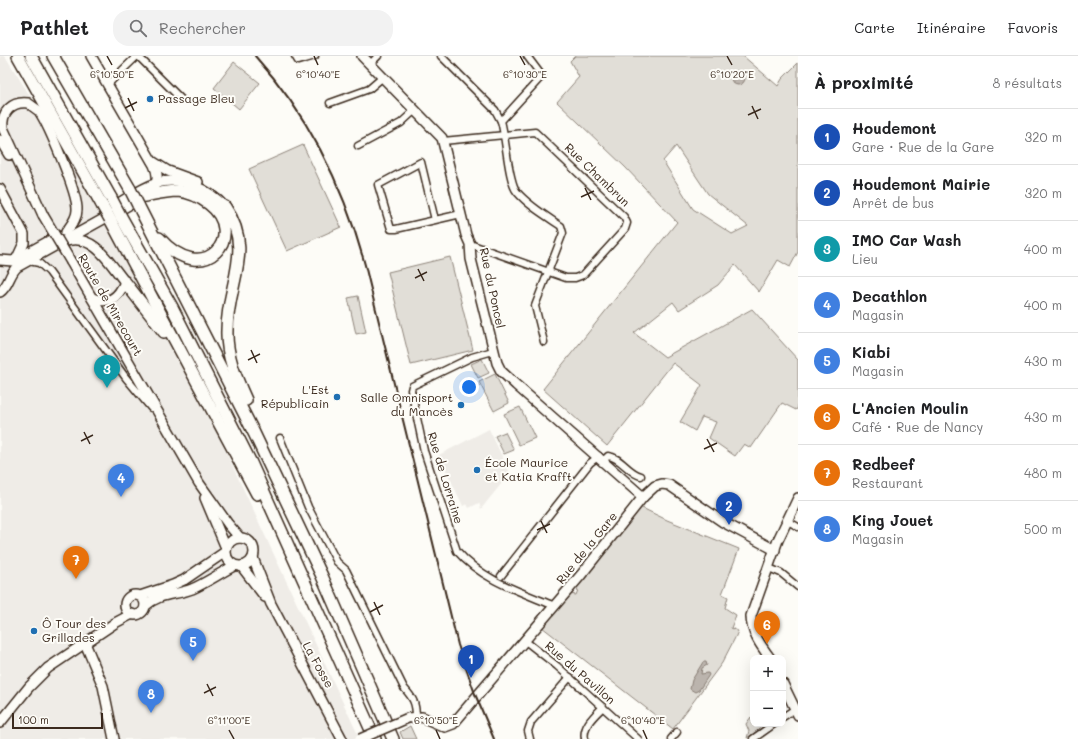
<!DOCTYPE html>
<html lang="fr">
<head>
<meta charset="utf-8">
<style>
	:root { --surface:#fff; --page:#f2f2f2; --text:#202124; --muted:#757577; --line:#e0e0e0; --accent:#2563eb }
	body { margin:0; font-family:Mali,sans-serif; background:var(--page); color:var(--text) }
	.controls { position:absolute; right:12px; bottom:12px; display:grid; overflow:hidden; border-radius:8px; box-shadow:0 4px 16px #0002 }
	.controls button { width:36px; height:36px; display:grid; place-items:center; padding:0; border:0; border-bottom:1px solid var(--line); background:var(--surface); color:var(--text); font:20px sans-serif }
	.scale { position:absolute; left:12px; bottom:10px; width:91px; box-sizing:border-box; padding-left:4px; border:2px solid #3b2a1e; border-top:0; font-size:11px; line-height:14px; white-space:nowrap; color:#3b2a1e; -webkit-text-stroke:3px #fdfcf7; paint-order:stroke }
	.you { position:absolute; left:469px; top:331px; width:14px; height:14px; margin:-10px; border:3px solid #fff; border-radius:50%; background:#1a73e8; box-shadow:0 0 0 6px #1a73e833 }
	.badge { display:grid; place-items:center; width:26px; height:26px; border-radius:50%; background:var(--accent); color:#fff; font-size:13px; font-weight:700 }
	.pin { position:absolute; translate:-50% -33px; filter:drop-shadow(0 1px 2px #0008) }
	.pin::after { content:''; position:absolute; top:21px; width:14px; height:12px; background:inherit; clip-path:polygon(0 0,100% 0,50% 100%) }
	.list { margin:0; padding:0; list-style:none }
	h2 { display:flex; justify-content:space-between; align-items:center; height:52px; margin:0; padding:0 16px; font-size:17px }
	h2 small { font-size:13px; font-weight:400; color:var(--muted) }
	.list li { display:grid; grid-template-columns:26px 1fr auto; gap:12px; align-items:center; box-sizing:border-box; height:56px; padding:0 16px; border-top:1px solid var(--line) }
	.list b { display:block; font-size:15px; white-space:nowrap }
	.list p { margin:0; font-size:13px; white-space:nowrap; color:var(--muted) }
	.list em { font-size:13px; font-style:normal; color:var(--muted) }
	.icon { flex:none; width:22px; height:22px; fill:none; stroke:currentColor; stroke-width:2; stroke-linecap:round; stroke-linejoin:round }
	.map { position:relative; flex:none; width:798px; height:683px; overflow:hidden }
	header { display:flex; align-items:center; gap:24px; box-sizing:border-box; height:56px; padding:0 20px; background:var(--surface); border-bottom:1px solid var(--line) }
	header strong { font-size:19px }
	nav { display:flex; gap:22px; margin-inline-start:auto; font-size:14px }
	.search { width:280px; height:36px; background:var(--page); display:flex; align-items:center; gap:10px; box-sizing:border-box; padding:0 14px; border-radius:16px; color:var(--muted); font-size:15px }
	main { display:flex }
	aside { flex:1; background:var(--surface) }
	.map>svg:first-child { display:block }
	.built { fill:#efece7 }
	.green { fill:#e1ded7; stroke:#8e847a; fill-rule:evenodd }
	.water { fill:#bbb4ad; stroke:#887d74 }
	.lines { fill:none; stroke-linecap:round; stroke-linejoin:round }
	.street-casing { stroke:#3b2a1e; stroke-width:9 }
	.secondary-casing { stroke:#3b2a1e; stroke-width:12 }
	.highway-casing { stroke:#3b2a1e; stroke-width:14 }
	.street { stroke:#fdfcf7; stroke-width:6 }
	.secondary { stroke:#fdfcf7; stroke-width:9 }
	.highway { stroke:#fdfcf7; stroke-width:11 }
	.rail { stroke:#3b2a1e; stroke-width:2 }
	.secondary-bridge-casing { stroke:#3b2a1e; stroke-width:12; stroke-linecap:butt }
	.highway-bridge-casing { stroke:#3b2a1e; stroke-width:14; stroke-linecap:butt }
	.secondary-bridge { stroke:#fdfcf7; stroke-width:9 }
	.highway-bridge { stroke:#fdfcf7; stroke-width:11 }
	.ticks { fill:none; stroke:#3b2a1e; stroke-width:1.5 }
	.poi-dot { fill:#1f6fb2; stroke:#fdfcf7; stroke-width:1.5 }
	.labels { text-anchor:middle; stroke-width:4; stroke-linejoin:round; paint-order:stroke }
	.poi-label { font-size:12px; fill:#3b2a1e; stroke:#fdfcf7; text-anchor:start }
	.street-label { font-size:12px; fill:#3b2a1e; stroke:#fdfcf7 }
	.ticks-label { font-size:10px; text-anchor:middle; fill:#3b2a1e; stroke:#fdfcf7; stroke-width:4; stroke-linejoin:round; paint-order:stroke }
</style>
</head>
<body>
<header>
<strong>Pathlet</strong>
<div class="search"><svg class="icon" aria-label="search" viewBox="0 0 24 24"><circle cx="10" cy="10" r="6"/><path d="M15 15l6 6"/></svg>Rechercher</div>
<nav><a>Carte</a><a>Itinéraire</a><a>Favoris</a></nav>
</header>
<main>
<div class="map">
<svg width="798" height="683" viewBox="0 0 798 683">
	<rect width="100%" height="100%" fill="#fdfcf7"/>
	<filter id="ink" filterUnits="userSpaceOnUse"><feTurbulence type="fractalNoise" baseFrequency=".025" numOctaves="2"/><feDisplacementMap in="SourceGraphic" scale="8" xChannelSelector="R" yChannelSelector="G"/><feConvolveMatrix kernelMatrix="1 2 1 2 8 2 1 2 1" color-interpolation-filters="sRGB"/></filter>
	<g filter="url(#ink)">
		<!-- built -->
		<g class="built">
			<polygon points="0,0 5,0 92,139 198,336 360,683 0,683"/>
			<polygon points="489,373 510,417 481,453 479,447 469,452 467,448 463,450 439,399"/>
		</g>
		<!-- green -->
		<g class="green">
			<path d="M575,0H743L778,30L782,23L798,7V196L790,211L778,204L759,236L735,209L718,229L679,254L673,246L634,277L665,301L752,253L798,304V351L796,354L782,347L751,392L744,388L735,400L709,382L716,366L702,361L695,375L680,366L702,329L673,307L607,390L543,333L677,166L625,111L557,46L579,21L570,5ZM676,90L708,138L748,170L732,178L693,153L663,105Z"/>
			<polygon points="234,6 260,27 239,53 214,32"/>
			<polygon points="303,89 341,171 287,195 249,113"/>
			<polygon points="450,201 473,294 411,309 388,216"/>
			<polygon points="358,240 366,276 356,278 348,242"/>
			<polygon points="482,303 489,317 478,322 471,308"/>
			<polygon points="495,318 509,347 494,355 479,326"/>
			<polygon points="520,351 535,382 519,389 504,358"/>
			<polygon points="505,376 514,394 504,398 495,380"/>
			<polygon points="640,451 667,464 739,493 722,538 728,541 725,552 736,559 731,572 738,575 736,580 722,607 673,673 542,571 570,538 576,539 578,534 576,532"/>
			<polygon points="751,661 753,668 767,668 747,682 749,675 746,668"/>
			<polygon points="410,670 416,683 403,683 400,676"/>
		</g>
		<!-- water -->
		<g class="water">
			<circle cx="738" cy="22" r="7"/>
			<polygon points="703,606 706,606 707,609 702,612 701,618 708,617 709,619 699,634 695,636 690,633 692,624"/>
		</g>
		<g class="lines">
			<!-- street casing -->
			<g class="street-casing">
				<g id="street">
					<polyline points="138,0 181,43"/>
					<polyline points="295,0 298,5 315,0"/>
					<polyline points="441,0 495,54 501,65"/>
					<path d="M527,0L542,20L501,65C506,81 508,126 517,136C529,150 546,160 561,170L563,177L535,250L544,286"/>
					<polyline points="370,8 378,0"/>
					<polyline points="107,29 137,0"/>
					<polyline points="330,47 369,33 383,21"/>
					<polyline points="443,85 535,76 624,161 627,167 625,173 583,219 575,222 566,222 470,188"/>
					<polyline points="358,90 401,67 415,54"/>
					<polyline points="435,164 421,106 378,129 391,173 396,173 461,158"/>
					<polyline points="29,205 39,207 49,216 126,322 151,352"/>
					<path d="M493,295L472,301L412,330L411,334L424,395L457,495C481,523 518,535 550,548L554,552"/>
					<path d="M280,382L308,451L337,506L346,514L404,632C413,642 416,647 416,661"/>
					<path d="M603,405L608,400C621,401 628,417 641,420"/>
					<polyline points="788,465 798,471"/>
					<polyline points="769,512 781,517 798,531"/>
					<polyline points="501,520 590,407 599,400"/>
					<polyline points="752,570 759,569 766,573 770,567"/>
					<polyline points="524,584 557,610 638,683"/>
					<polyline points="783,661 795,653"/>
					<polyline points="530,683 528,675 531,666 570,621"/>
					<path d="M585,683C582,670 594,660 603,651"/>
					<polyline points="671,683 677,676"/>
					<polyline points="753,683 774,668"/>
				</g>
			</g>
			<!-- secondary casing -->
			<g class="secondary-casing">
				<g id="secondary">
					<polyline points="362,0 442,82 466,179 470,188 471,203 497,307 501,315 516,329 643,441"/>
					<polyline points="0,84 9,99"/>
					<polyline points="152,105 168,115 198,126"/>
					<polyline points="0,133 24,178 24,187 17,202"/>
					<path d="M110,152C125,144 141,132 157,127C182,120 208,133 225,151"/>
					<path d="M43,159L3,72C1,56 12,45 28,47L39,55C49,70 78,138 77,154C77,163 71,169 66,176"/>
					<path d="M67,185C94,177 110,208 125,226C118,242 109,249 92,242"/>
					<polyline points="0,204 13,205 58,180"/>
					<polyline points="71,206 199,427 228,468 240,482"/>
					<path d="M0,236C9,230 9,218 17,211L145,140C156,130 161,124 154,109L91,0"/>
					<polyline points="205,442 226,492"/>
					<circle cx="240" cy="496" r="14"/>
					<polyline points="253,502 271,548 342,683"/>
					<polyline points="242,511 265,541"/>
					<circle cx="135" cy="549" r="10"/>
					<polyline points="140,540 173,529 184,524 225,496"/>
					<path d="M145,550C161,536 174,540 192,533C206,527 220,517 234,510"/>
					<polyline points="85,587 103,630 114,683"/>
					<path d="M770,602C761,590 751,576 751,560L778,484L798,442"/>
					<polyline points="783,628 798,659"/>
					<polyline points="408,662 422,661 445,671 453,668 581,519 643,441 655,430 662,428 669,429 723,466 775,494"/>
					<polyline points="0,667 29,631 48,612 115,567 132,558"/>
				</g>
			</g>
			<!-- highway casing -->
			<g class="highway-casing">
				<g id="highway">
					<polyline points="18,0 102,149"/>
					<polyline points="31,0 111,142"/>
					<polyline points="53,0 130,133"/>
					<path d="M145,140C155,138 166,135 178,135C189,136 200,141 209,148C248,178 205,234 159,182"/>
					<polyline points="138,149 254,377 322,520 393,683"/>
					<path d="M225,151C255,195 227,227 227,274C226,299 236,322 246,344"/>
					<polyline points="120,159 172,251 251,407 375,683"/>
					<polyline points="110,163 257,438"/>
					<polyline points="125,226 164,276"/>
				</g>
			</g>
			<!-- street -->
			<use href="#street" class="street"/>
			<!-- secondary -->
			<use href="#secondary" class="secondary"/>
			<!-- highway -->
			<use href="#highway" class="highway"/>
			<!-- rail -->
			<path class="rail" d="M255,0C310,61 344,131 365,209L458,589L475,638L494,683"/>
			<!-- secondary-bridge casing -->
			<g class="secondary-bridge-casing">
				<g id="secondary-bridge">
					<polyline points="43,159 71,206"/>
					<polyline points="360,683 408,662"/>
				</g>
			</g>
			<!-- highway-bridge casing -->
			<g class="highway-bridge-casing">
				<g id="highway-bridge">
					<polyline points="130,133 138,149"/>
					<polyline points="111,142 120,159"/>
					<polyline points="102,149 110,163"/>
				</g>
			</g>
			<!-- secondary-bridge -->
			<use href="#secondary-bridge" class="secondary-bridge"/>
			<!-- highway-bridge -->
			<use href="#highway-bridge" class="highway-bridge"/>
		</g>
	</g>
	<!-- ticks -->
	<path class="ticks" d="M107,0L112,9M314,0L318,9M520,0L525,9M727,0L732,9M128,42L134,55M752,50L758,63M125,52L137,46M748,59L761,53M585,132L591,144M581,141L594,135M418,213L424,225M415,222L427,216M251,294L257,307M248,304L260,298M84,376L90,388M707,383L714,396M81,385L93,379M704,393L717,387M541,465L547,477M537,474L550,468M374,546L380,559M370,556L383,549M207,628L213,640M204,637L216,631M229,674L234,683M436,674L440,683M643,674L647,683"/>
	<!-- markers -->
	<g class="poi-dot">
		<circle cx="150" cy="43" r="4"/>
		<circle cx="337" cy="341" r="4"/>
		<circle cx="461" cy="349" r="4"/>
		<circle cx="477" cy="414" r="4"/>
		<circle cx="34" cy="575" r="4"/>
	</g>
	<g class="labels">
		<!-- poi labels -->
		<g class="poi-label">
			<text x="158" y="47">Passage Bleu</text>
			<text x="329" y="338" text-anchor="end">L'Est<tspan x="329" dy="14">Républicain</tspan></text>
			<text x="453" y="346" text-anchor="end">Salle Omnisport<tspan x="453" dy="14">du Mancès</tspan></text>
			<text x="485" y="411">École Maurice<tspan x="485" dy="14">et Katia Krafft</tspan></text>
			<text x="42" y="572">Ô Tour des<tspan x="42" dy="14">Grillades</tspan></text>
		</g>
		<!-- street labels -->
		<g class="street-label">
			<text transform="translate(597 119) rotate(44)" y="4">Rue Chambrun</text>
			<text transform="translate(492 232) rotate(78)" y="4">Rue du Poncel</text>
			<text transform="translate(110 249) rotate(60)" y="4">Route de Mirecourt</text>
			<text transform="translate(445 422) rotate(73)" y="4">Rue de Lorraine</text>
			<text transform="translate(587 492) rotate(-51)" y="4">Rue de la Gare</text>
			<text transform="translate(318 609) rotate(61)" y="4">La Fosse</text>
			<text transform="translate(580 617) rotate(41)" y="4">Rue du Pavillon</text>
		</g>
	</g>
	<g class="ticks-label">
		<text x="525" y="22">6°10'30"E</text>
		<text x="732" y="22">6°10'20"E</text>
		<text x="112" y="22">6°10'50"E</text>
		<text x="318" y="22">6°10'40"E</text>
		<text x="229" y="668">6°11'00"E</text>
		<text x="436" y="668">6°10'50"E</text>
		<text x="643" y="668">6°10'40"E</text>
	</g>
</svg>
<div class="controls">
<button>+</button>
<button>−</button>
</div>
<div class="scale">100 m</div>
<div class="you"></div>
<div class="pin badge" style="left:471px;top:622px;background:#1a4fb4">1</div>
<div class="pin badge" style="left:729px;top:469px;background:#1a4fb4">2</div>
<div class="pin badge" style="left:107px;top:332px;background:#0f9aa8">3</div>
<div class="pin badge" style="left:121px;top:441px;background:#3f7fe0">4</div>
<div class="pin badge" style="left:193px;top:605px;background:#3f7fe0">5</div>
<div class="pin badge" style="left:767px;top:588px;background:#e8710a">6</div>
<div class="pin badge" style="left:76px;top:523px;background:#e8710a">7</div>
<div class="pin badge" style="left:151px;top:657px;background:#3f7fe0">8</div>
</div>
<aside>
<h2>À proximité<small>8 résultats</small></h2>
<ul class="list">
<li><span class="badge" style="background:#1a4fb4">1</span><div><b>Houdemont</b><p>Gare · Rue de la Gare</p></div><em>320 m</em></li>
<li><span class="badge" style="background:#1a4fb4">2</span><div><b>Houdemont Mairie</b><p>Arrêt de bus</p></div><em>320 m</em></li>
<li><span class="badge" style="background:#0f9aa8">3</span><div><b>IMO Car Wash</b><p>Lieu</p></div><em>400 m</em></li>
<li><span class="badge" style="background:#3f7fe0">4</span><div><b>Decathlon</b><p>Magasin</p></div><em>400 m</em></li>
<li><span class="badge" style="background:#3f7fe0">5</span><div><b>Kiabi</b><p>Magasin</p></div><em>430 m</em></li>
<li><span class="badge" style="background:#e8710a">6</span><div><b>L'Ancien Moulin</b><p>Café · Rue de Nancy</p></div><em>430 m</em></li>
<li><span class="badge" style="background:#e8710a">7</span><div><b>Redbeef</b><p>Restaurant</p></div><em>480 m</em></li>
<li><span class="badge" style="background:#3f7fe0">8</span><div><b>King Jouet</b><p>Magasin</p></div><em>500 m</em></li>
</ul>
</aside>
</main>
</body>
</html>
